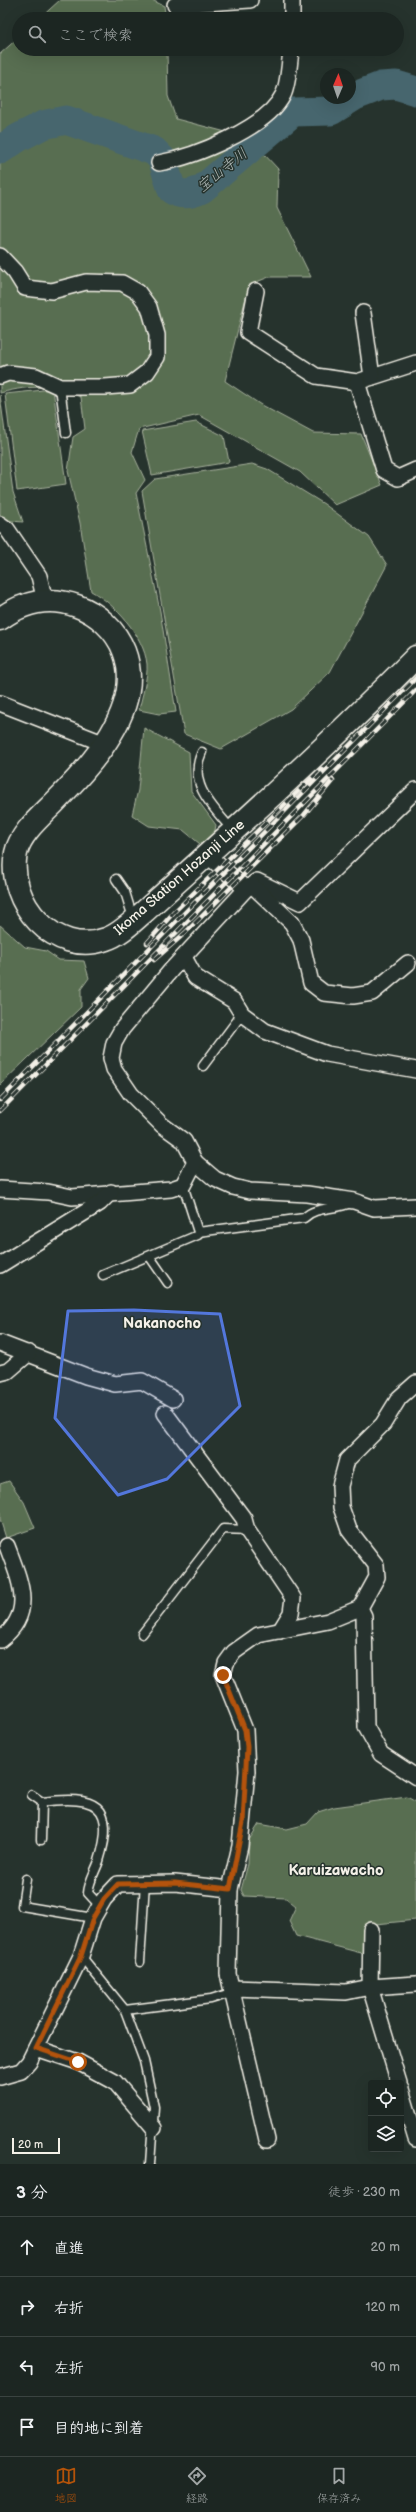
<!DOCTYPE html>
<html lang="ja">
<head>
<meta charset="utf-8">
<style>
	:root { --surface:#1c2622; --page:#29322f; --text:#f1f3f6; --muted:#a0a5a5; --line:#3a4340; --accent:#b45309 }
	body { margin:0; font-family:"Balsamiq Sans","Klee One",sans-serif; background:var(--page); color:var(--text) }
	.controls { position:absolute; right:12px; bottom:12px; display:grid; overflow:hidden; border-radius:4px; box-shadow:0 4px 16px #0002 }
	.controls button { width:36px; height:36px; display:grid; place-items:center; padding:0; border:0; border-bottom:1px solid var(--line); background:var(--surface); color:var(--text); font:20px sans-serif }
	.compass { position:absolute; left:320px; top:68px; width:36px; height:36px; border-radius:50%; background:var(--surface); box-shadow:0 4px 16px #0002; rotate:2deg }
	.scale { position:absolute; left:12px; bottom:10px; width:48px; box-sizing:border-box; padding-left:4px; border:2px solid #f4f1e8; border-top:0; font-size:11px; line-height:14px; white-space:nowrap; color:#f4f1e8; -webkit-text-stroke:3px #26332d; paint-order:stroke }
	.stop { position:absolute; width:12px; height:12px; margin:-9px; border:3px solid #b45309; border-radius:50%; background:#fff }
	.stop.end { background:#b45309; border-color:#fff; box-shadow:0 1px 4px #0008 }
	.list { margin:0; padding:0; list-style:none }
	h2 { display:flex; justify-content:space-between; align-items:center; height:52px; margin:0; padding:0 16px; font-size:17px }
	h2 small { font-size:13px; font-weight:400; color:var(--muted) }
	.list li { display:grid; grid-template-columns:26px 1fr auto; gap:12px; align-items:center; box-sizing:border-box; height:60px; padding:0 16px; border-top:1px solid var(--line) }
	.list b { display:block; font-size:15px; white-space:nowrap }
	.list em { font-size:13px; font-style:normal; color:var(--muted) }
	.icon { flex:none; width:22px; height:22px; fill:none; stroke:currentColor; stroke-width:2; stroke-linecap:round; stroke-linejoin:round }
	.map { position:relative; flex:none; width:416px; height:2164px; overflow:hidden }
	.search { position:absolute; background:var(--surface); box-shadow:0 4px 16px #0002; left:12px; right:12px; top:12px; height:44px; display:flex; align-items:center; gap:10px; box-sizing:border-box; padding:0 14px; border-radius:22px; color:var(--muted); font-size:15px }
	.sheet { height:292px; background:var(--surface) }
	nav { display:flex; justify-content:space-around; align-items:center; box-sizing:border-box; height:56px; border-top:1px solid var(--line); background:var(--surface); font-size:11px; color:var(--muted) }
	nav a { display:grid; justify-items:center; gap:2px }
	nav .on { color:var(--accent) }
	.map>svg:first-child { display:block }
	.green { fill:#596e51; stroke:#a6b09c }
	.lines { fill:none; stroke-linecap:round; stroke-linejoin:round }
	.river { stroke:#47666e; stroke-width:29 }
	.service-casing { stroke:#f4f1e8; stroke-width:11 }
	.minor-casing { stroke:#f4f1e8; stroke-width:18 }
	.secondary-casing { stroke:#f4f1e8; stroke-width:25 }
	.service { stroke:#26332d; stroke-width:8 }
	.minor { stroke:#26332d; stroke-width:15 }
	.secondary { stroke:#26332d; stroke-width:22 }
	.rail-casing { stroke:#f4f1e8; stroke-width:4.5 }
	.rail { stroke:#26332d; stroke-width:3; stroke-dasharray:9; stroke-linecap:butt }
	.route { stroke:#b45309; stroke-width:5 }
	.marked { fill:#5377dc; fill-opacity:0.2; stroke:#5377dc; stroke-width:3; stroke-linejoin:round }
	.labels { text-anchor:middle; stroke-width:3; stroke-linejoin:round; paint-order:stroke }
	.street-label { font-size:14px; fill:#f4f1e8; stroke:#26332d }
	.water-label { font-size:15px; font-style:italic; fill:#afb9b7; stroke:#26332d }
	.neighbourhood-label { font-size:15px; font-weight:bold; fill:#f4f1e8; stroke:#26332d }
</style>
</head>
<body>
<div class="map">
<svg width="416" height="2164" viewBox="0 0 416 2164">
	<rect width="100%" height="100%" fill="#26332d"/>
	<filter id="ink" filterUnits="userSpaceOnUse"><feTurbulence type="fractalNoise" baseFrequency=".025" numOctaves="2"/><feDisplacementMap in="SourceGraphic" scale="8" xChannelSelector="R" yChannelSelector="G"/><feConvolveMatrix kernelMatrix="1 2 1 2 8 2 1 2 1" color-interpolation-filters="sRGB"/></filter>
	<g filter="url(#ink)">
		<!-- green -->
		<g class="green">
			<polygon points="60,0 152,0 164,6 166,19 39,19"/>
			<path d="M19,37V49H167L168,96L176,119L249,138L278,169L277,208L311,277H269L249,285L225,381L261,405L313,433L361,434L382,485L335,505L300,472L199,415L139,429L132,452L145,480L136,493L160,611L176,712L159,714L139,710C142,696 148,678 147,664C144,636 115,604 91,591L80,523L68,471L73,437L85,429L81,397C47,386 35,384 0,393V54Z"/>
			<polygon points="53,389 66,484 17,491 5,394"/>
			<polygon points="0,395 13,492 23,522 0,520"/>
			<polygon points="196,422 224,436 229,462 152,475 142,431"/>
			<polygon points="252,464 267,469 324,504 369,537 387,565 330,672 291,709 221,749 184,734 142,491 155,479"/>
			<polygon points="144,728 189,752 191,791 216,825 214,835 200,844 183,830 149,826 132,815 138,790"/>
			<polygon points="0,925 25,947 46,951 59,960 84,961 89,978 81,989 81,1007 0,1085"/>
			<polygon points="9,1481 24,1502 35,1528 6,1538 0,1519 0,1484"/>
			<polygon points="407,1797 416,1802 416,1920 366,1925 365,1954 296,1936 289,1921 296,1906 286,1898 244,1896 241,1890 248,1864 249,1840 259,1824 287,1829 307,1824 318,1812 334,1807"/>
		</g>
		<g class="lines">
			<!-- river -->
			<path class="river" d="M0,150L18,138L43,125L66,120L154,151L162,159L172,190C181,196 192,194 202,189L293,112L331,111L355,96L381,86L396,85L416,91"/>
			<!-- service casing -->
			<g class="service-casing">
				<g id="service">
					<polyline points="60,387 66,433"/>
					<path d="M202,752C187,784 213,807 233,831"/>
					<polyline points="116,879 125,892 133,918"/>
					<polyline points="203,1066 242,1014"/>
					<path d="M183,1185L198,1232L304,1218C317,1205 336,1211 352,1202"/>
					<polyline points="150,1257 168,1283"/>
					<polyline points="103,1275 198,1235 198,1232"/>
					<polyline points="142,1634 223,1529 247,1530"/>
					<polyline points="32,1795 42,1802"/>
					<path d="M41,1840L42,1802C95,1795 117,1804 99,1861C95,1872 89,1881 88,1893L100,1906"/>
					<polyline points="26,1879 22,1906 93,1918"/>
					<polyline points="81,1956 125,2010 144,2061 154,2107 150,2164"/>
					<polyline points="140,1962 145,1882"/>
					<polyline points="125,2010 211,1999 234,1992"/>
				</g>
			</g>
			<!-- minor casing -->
			<g class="minor-casing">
				<g id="minor">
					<polyline points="292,0 292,19"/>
					<polyline points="175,5 250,0"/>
					<path d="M159,163C194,157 267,128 283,95C288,86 290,60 291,49"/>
					<polyline points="0,256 15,272 25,288 52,291 86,282 122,283 138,292 149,307 157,335 157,357 147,372 130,385 105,387 60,387 36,376 8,373 0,376"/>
					<polyline points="256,291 248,332 316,376 357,382 416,363"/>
					<polyline points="363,313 372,377"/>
					<polyline points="357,382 384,470 398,478 416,470"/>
					<polyline points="0,524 7,529 39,576 45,601"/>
					<polyline points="0,703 105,744"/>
					<polyline points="207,855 246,889"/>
					<polyline points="254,883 257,881 300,902 416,790"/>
					<polyline points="184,957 195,977 234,1001 242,1014 265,1031 327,1054 416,1070"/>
					<polyline points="195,1162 215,1179 233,1187 250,1191 307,1194 354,1201 374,1208 416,1206"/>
					<polyline points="0,1189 48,1192 72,1197 171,1189 183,1185 195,1162 184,1141 162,1125 131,1094 114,1069 111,1058 114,1043 122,1029 172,969 246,889 252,885 292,923 301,940 311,983 324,993 353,996 372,993 408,963"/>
					<polyline points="0,1265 100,1203 111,1192"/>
					<polyline points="0,1343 86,1376 115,1384 142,1381 173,1399"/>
					<polyline points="0,1373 8,1371 29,1353"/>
					<polyline points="165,1413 244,1519 247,1530 293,1598 291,1613 280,1631"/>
					<polyline points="360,1608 364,1616 366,1727 381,1754 416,1777"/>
					<path d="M0,1640C36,1613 20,1581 7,1546"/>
					<polyline points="371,1930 370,1987 399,2083"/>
					<polyline points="233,1988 346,1992 370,1987 416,1984"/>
					<polyline points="36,2048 78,2062 115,2082 154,2128"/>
					<polyline points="0,2077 21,2071 29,2062 81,1956 93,1918 104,1899 118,1884 175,1883 230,1889"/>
					<polyline points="401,2089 416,2139"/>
					<polyline points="267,2140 228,1974 230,1889 240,1846 247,1771 245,1730 223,1675 226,1663 234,1652 258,1635 328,1621 360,1608 377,1577 376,1565 349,1530 341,1507 340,1486 347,1460 383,1424 399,1398 416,1383"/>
				</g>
			</g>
			<!-- secondary casing -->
			<g class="secondary-casing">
				<path id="secondary" d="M0,619C23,602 50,596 77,606C97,613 116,630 124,651C146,708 90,766 53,804C40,817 20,834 16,853C6,902 55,958 106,939C120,935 134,920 145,911C237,828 329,745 416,657"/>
			</g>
			<!-- service -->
			<use href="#service" class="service"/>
			<!-- minor -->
			<use href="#minor" class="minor"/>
			<!-- secondary -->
			<use href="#secondary" class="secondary"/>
			<!-- rail casing -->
			<g class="rail-casing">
				<g id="rail">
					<polyline points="147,943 174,912 321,769"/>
					<polyline points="154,960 185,933 304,815 333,780"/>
					<polyline points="0,1100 416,678"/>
					<polyline points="0,1111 416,690"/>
				</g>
			</g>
			<!-- rail -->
			<use href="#rail" class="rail"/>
		</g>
	</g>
	<g class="lines" filter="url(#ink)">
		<!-- route -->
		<polyline class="route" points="78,2062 36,2048 81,1956 93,1918 104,1899 118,1884 175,1883 230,1889 243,1822 247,1747 245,1730 223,1675"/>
	</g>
	<!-- marked area -->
	<path class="marked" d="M134,1310L220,1314L240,1406L167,1479L118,1495L55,1418L68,1311Z"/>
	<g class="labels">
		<!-- street labels -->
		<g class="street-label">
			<text transform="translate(179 877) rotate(-41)" y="5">Ikoma Station Hozanji Line</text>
		</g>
		<!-- water labels -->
		<g class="water-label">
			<text transform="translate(222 170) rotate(-39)" y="5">宝山寺川</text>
		</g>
		<!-- neighbourhood labels -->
		<g class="neighbourhood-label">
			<text x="162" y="1328">Nakanocho</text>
			<text x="336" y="1875">Karuizawacho</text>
		</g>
	</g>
</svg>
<div class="controls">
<button><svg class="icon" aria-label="locate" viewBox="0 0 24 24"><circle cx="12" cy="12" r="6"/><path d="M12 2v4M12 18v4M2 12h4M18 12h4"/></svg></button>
<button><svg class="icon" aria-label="layers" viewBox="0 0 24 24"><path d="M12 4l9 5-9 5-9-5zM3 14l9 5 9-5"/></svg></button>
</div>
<svg class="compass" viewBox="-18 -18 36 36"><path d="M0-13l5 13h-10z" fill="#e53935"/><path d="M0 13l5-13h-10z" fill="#a0a5a5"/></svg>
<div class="scale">20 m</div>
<div class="stop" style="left:78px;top:2062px"></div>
<div class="stop end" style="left:223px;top:1675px"></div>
<div class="search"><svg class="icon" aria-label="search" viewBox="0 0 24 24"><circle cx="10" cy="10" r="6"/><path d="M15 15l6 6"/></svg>ここで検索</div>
</div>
<section class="sheet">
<h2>3 分<small>徒歩 · 230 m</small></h2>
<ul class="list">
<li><svg class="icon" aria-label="ahead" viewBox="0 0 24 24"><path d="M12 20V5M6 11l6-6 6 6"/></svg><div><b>直進</b></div><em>20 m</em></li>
<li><svg class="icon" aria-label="right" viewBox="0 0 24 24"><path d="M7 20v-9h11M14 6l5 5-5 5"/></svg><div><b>右折</b></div><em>120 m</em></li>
<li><svg class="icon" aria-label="left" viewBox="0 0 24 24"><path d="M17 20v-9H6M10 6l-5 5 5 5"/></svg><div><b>左折</b></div><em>90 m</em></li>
<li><svg class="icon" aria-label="arrive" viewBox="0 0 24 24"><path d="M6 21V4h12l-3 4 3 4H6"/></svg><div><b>目的地に到着</b></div></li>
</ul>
</section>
<nav>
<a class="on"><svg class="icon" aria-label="map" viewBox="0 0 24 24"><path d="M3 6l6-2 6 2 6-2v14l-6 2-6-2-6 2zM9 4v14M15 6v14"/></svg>地図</a>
<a><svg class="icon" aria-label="directions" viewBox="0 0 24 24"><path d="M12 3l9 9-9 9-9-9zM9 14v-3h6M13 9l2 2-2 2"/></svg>経路</a>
<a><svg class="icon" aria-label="saved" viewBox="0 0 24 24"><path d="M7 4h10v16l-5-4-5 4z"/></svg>保存済み</a>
</nav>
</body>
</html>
